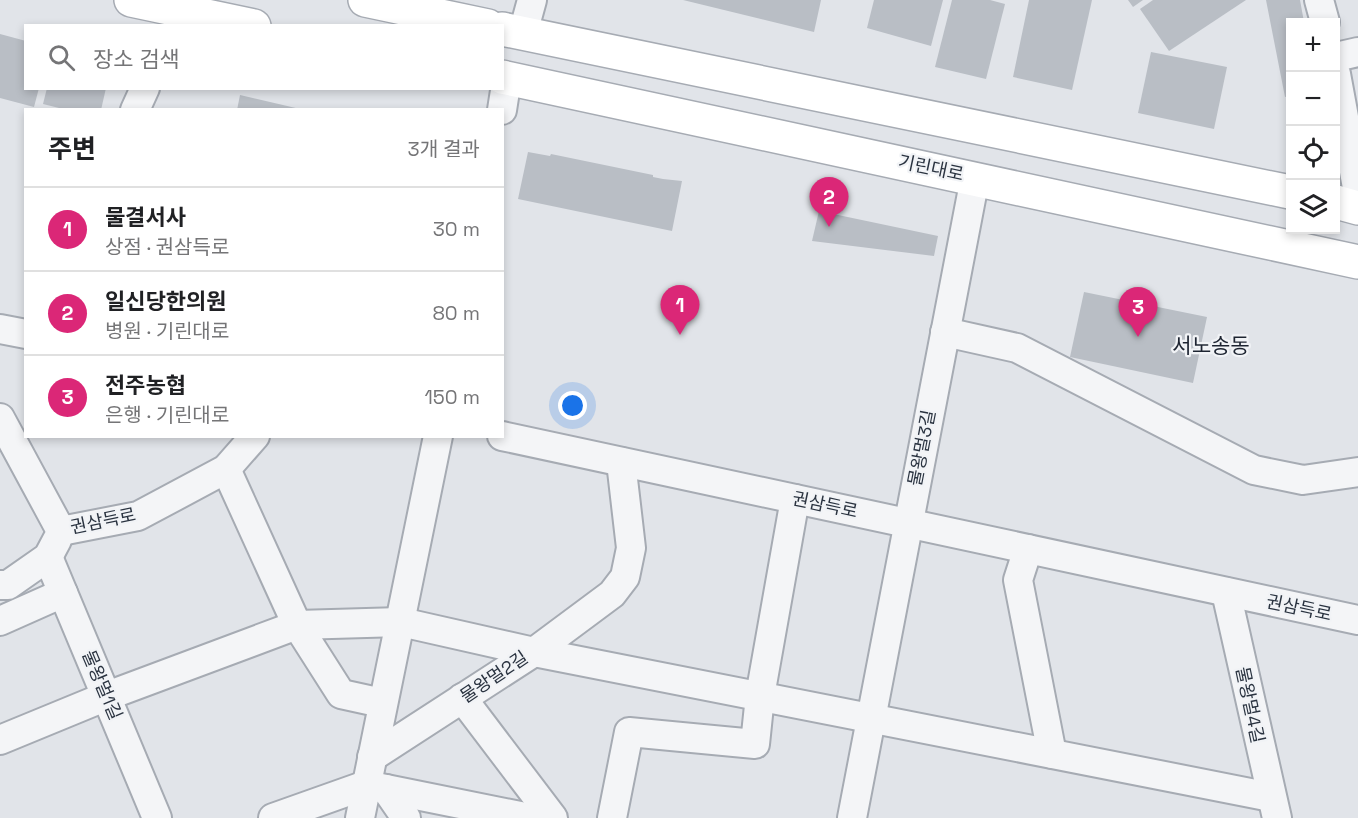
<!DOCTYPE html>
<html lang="ko">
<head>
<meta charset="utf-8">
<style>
	:root { --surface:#fff; --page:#f2f2f2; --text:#202124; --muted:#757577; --line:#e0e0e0; --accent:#db2777 }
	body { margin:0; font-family:"Space Grotesk","Noto Sans KR",sans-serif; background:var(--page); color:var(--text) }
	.controls { position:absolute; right:18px; top:18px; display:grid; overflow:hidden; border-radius:0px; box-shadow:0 3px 9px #0003 }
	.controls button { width:54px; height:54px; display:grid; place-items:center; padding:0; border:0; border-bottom:2px solid var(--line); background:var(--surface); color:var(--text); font:30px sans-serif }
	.you { position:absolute; left:573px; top:406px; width:21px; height:21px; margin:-15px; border:4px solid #fff; border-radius:50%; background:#1a73e8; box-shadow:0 0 0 9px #1a73e833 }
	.badge { display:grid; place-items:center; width:39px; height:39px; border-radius:50%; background:var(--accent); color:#fff; font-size:20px; font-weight:700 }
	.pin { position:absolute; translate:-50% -50px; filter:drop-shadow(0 2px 3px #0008) }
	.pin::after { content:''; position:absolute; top:32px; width:21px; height:18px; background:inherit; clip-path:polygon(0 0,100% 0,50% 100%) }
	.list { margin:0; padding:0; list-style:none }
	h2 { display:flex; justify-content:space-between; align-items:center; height:78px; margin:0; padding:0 24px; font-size:26px }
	h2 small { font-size:20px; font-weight:400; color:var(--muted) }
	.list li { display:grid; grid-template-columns:39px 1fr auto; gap:18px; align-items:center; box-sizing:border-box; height:84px; padding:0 24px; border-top:2px solid var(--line) }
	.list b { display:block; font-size:22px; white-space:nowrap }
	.list p { margin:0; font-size:20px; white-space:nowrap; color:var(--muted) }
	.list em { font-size:20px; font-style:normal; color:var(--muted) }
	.icon { flex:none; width:33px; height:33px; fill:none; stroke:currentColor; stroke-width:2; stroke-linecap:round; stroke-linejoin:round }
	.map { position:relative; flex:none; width:1358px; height:818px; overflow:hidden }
	.search { position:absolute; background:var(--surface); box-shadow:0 3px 9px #0003; left:24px; top:24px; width:480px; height:66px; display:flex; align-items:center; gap:15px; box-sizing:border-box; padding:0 21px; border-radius:0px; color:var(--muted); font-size:22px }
	.panel { position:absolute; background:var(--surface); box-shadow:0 3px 9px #0003; left:24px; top:108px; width:480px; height:330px; border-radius:0px }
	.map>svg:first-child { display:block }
	.building { fill:#b9bec5 }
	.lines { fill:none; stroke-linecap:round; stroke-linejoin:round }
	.street-casing { stroke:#a6abb3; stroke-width:32 }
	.secondary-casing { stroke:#a6abb3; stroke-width:36 }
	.street { stroke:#f4f5f7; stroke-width:28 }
	.secondary { stroke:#fff; stroke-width:33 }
	.labels { text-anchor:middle; stroke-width:4.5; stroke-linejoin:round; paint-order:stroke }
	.street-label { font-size:18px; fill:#2a3340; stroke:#f1f3f6 }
	.quarter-label { font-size:21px; fill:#1d2431; stroke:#f1f3f6 }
</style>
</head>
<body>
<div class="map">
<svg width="1358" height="818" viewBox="0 0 1358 818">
	<rect width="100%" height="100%" fill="#e1e4e9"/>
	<!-- building -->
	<g class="building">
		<polygon points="683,0 821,0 814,32"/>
		<polygon points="874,0 943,0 931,46 867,28"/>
		<polygon points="952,0 990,0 1005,4 986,79 935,67"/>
		<polygon points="1029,0 1092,0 1072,90 1013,77"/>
		<polygon points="1128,0 1143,0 1133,7"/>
		<polygon points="1153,0 1246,0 1169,51 1140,9"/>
		<polygon points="1266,0 1300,0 1304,22 1290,22 1290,96 1285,97"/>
		<polygon points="0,34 26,41 26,88 39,88 34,107 0,98"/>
		<polygon points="1151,52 1227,67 1214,129 1138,113"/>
		<polygon points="47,88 106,88 101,110 67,110 43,104"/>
		<polygon points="240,95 300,109 300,110 237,110"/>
		<polygon points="528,152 550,156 551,154 653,175 653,177 663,179 682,181 672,231 518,199"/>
		<polygon points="819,211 938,236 934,256 812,241"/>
		<polygon points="1084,292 1207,317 1193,383 1070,357"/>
	</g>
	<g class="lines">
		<!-- street casing -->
		<g class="street-casing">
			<g id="street">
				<polyline points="1319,0 1325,22"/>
				<polyline points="523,33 532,0"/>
				<polyline points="1336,57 1358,52"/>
				<polyline points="1336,74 1358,193"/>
				<polyline points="135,110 145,88"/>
				<polyline points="502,110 507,78"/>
				<polyline points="0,329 26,334"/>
				<polyline points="945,332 1017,348 1254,470 1303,480 1358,472"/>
				<polyline points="0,418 61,531 138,516 226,469 255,436"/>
				<polyline points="502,436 1358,620"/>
				<polyline points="226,469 297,625 341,694 382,703"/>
				<polyline points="1028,549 1018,580 1052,754"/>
				<polyline points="48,557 157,818"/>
				<polyline points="0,585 8,585 48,557 57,540"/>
				<polyline points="1226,592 1277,818"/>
				<polyline points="0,621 63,593"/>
				<polyline points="462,698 553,818"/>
				<polyline points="0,740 107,696 297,625 401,622 534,652 1271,797"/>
				<polyline points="372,757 534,652 612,594 625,577 631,548 621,462"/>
				<polyline points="386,789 406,818"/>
				<polyline points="273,818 366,785 530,818"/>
				<polyline points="360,818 438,436"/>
				<polyline points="612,818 629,732 755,744 760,696 795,499"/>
				<polyline points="852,818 975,178"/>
			</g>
		</g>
		<!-- secondary casing -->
		<g class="secondary-casing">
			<g id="secondary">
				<polyline points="131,0 254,26"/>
				<polyline points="365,0 488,26"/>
				<polyline points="502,29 1290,192"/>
				<polyline points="502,77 1358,262"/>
				<polyline points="1336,202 1358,208"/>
			</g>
		</g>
		<!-- street -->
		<use href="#street" class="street"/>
		<!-- secondary -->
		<use href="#secondary" class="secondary"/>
	</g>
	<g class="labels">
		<!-- street labels -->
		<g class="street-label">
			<text transform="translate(931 168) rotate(12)" y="6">기린대로</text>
			<text transform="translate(922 448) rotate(-79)" y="6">물왕멀3길</text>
			<text transform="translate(825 505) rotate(12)" y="6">권삼득로</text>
			<text transform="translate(103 521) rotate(-12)" y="6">권삼득로</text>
			<text transform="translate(1299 608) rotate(12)" y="6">권삼득로</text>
			<text transform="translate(494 677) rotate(-34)" y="6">물왕멀2길</text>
			<text transform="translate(102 685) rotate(67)" y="6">물왕멀1길</text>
			<text transform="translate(1250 705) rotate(78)" y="6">물왕멀4길</text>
		</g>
		<!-- quarter labels -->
		<g class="quarter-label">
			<text x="1211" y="353">서노송동</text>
		</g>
	</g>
</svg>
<div class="controls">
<button>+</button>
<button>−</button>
<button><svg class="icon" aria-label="locate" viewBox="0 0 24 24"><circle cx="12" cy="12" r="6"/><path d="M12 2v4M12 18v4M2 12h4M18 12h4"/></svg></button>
<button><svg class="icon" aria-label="layers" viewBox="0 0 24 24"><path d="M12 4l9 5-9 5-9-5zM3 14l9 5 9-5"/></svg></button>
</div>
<div class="you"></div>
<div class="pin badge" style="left:680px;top:335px">1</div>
<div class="pin badge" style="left:829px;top:227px">2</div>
<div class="pin badge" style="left:1138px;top:337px">3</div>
<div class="search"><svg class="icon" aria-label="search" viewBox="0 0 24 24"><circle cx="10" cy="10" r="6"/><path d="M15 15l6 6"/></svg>장소 검색</div>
<section class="panel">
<h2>주변<small>3개 결과</small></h2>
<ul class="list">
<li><span class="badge">1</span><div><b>물결서사</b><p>상점 · 권삼득로</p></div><em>30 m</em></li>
<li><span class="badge">2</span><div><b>일신당한의원</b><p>병원 · 기린대로</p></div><em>80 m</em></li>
<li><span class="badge">3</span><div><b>전주농협</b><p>은행 · 기린대로</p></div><em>150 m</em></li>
</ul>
</section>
</div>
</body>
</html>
